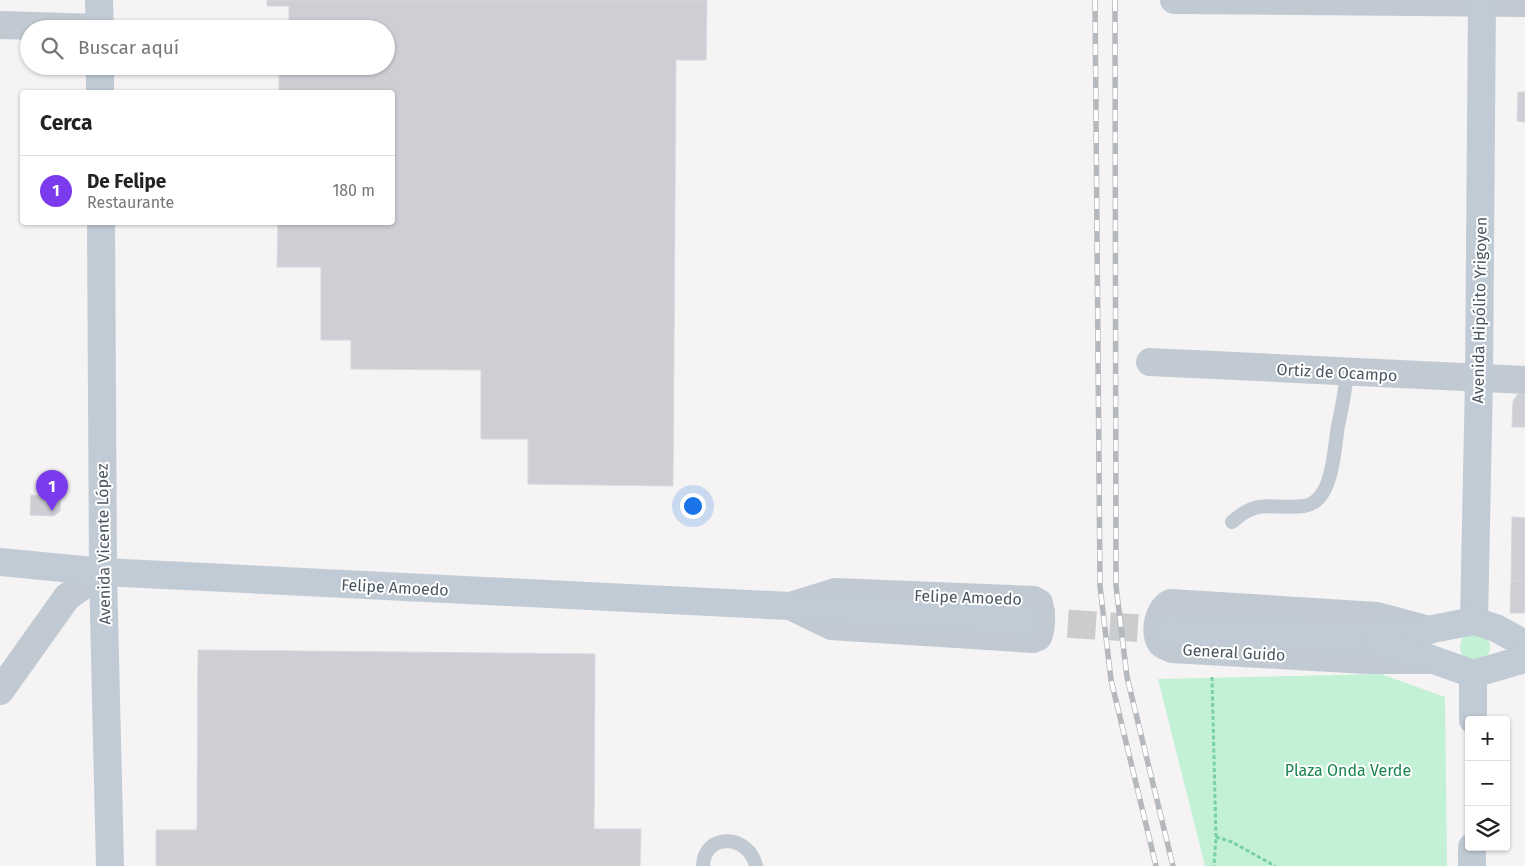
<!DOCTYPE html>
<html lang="es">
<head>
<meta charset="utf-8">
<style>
	:root { --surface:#fff; --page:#f2f2f2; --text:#222; --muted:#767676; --line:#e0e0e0; --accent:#7c3aed }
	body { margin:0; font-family:"Fira Sans",sans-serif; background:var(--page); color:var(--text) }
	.controls { position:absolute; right:15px; bottom:15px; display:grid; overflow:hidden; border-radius:5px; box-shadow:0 1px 4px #0004 }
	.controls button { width:45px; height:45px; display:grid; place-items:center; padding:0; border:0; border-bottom:1px solid var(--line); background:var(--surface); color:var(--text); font:25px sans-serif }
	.you { position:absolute; left:692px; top:505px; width:18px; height:18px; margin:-12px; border:4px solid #fff; border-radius:50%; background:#1a73e8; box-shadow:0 0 0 8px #1a73e833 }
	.badge { display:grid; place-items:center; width:32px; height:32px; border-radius:50%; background:var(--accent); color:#fff; font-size:16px; font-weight:700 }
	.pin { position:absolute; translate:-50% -41px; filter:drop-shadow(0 1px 2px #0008) }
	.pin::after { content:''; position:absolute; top:26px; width:18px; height:15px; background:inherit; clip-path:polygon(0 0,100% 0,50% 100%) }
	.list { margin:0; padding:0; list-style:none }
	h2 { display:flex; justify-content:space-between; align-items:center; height:65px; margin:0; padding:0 20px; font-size:21px }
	h2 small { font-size:16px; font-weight:400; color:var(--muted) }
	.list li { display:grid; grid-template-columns:32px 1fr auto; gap:15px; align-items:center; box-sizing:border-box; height:70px; padding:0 20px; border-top:1px solid var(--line) }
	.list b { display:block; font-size:19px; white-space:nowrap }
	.list p { margin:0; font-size:16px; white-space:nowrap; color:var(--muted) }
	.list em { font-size:16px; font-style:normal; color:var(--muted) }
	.icon { flex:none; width:28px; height:28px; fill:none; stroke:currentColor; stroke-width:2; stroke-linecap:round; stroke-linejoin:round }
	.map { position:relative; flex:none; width:1525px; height:866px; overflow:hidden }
	.search { position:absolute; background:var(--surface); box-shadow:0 1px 4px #0004; left:20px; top:20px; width:375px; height:55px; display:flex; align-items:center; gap:12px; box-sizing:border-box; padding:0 18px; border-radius:28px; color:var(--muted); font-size:19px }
	.panel { position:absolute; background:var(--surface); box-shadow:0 1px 4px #0004; left:20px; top:90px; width:375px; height:135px; border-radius:5px }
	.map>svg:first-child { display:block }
	.green { fill:#c3f1d5 }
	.building { fill:#cdcfd5; stroke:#d7d9de }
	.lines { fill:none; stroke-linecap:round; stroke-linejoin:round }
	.secondary-tunnel { stroke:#caccce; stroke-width:28; stroke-dasharray:28 14; stroke-linecap:butt }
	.path { stroke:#7ad0a6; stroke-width:3; stroke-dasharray:4 2.5; stroke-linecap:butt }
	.service { stroke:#c1cad2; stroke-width:14 }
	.minor { stroke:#c1cad2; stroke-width:28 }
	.secondary { stroke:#c1cbd6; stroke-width:28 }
	.rail-casing { stroke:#b5b8bd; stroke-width:5.5 }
	.rail { stroke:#fff; stroke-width:4; stroke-dasharray:11; stroke-linecap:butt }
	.labels { text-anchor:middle; stroke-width:4; stroke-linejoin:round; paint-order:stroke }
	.street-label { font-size:16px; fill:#4a5661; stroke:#fff }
	.park-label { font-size:16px; fill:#17864f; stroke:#fff }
</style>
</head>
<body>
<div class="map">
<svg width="1525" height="866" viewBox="0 0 1525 866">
	<rect width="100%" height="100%" fill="#f5f3f3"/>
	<!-- green -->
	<g class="green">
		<circle cx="1475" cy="647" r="15"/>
		<polygon points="1381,674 1445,697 1447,866 1205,866 1158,679"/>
	</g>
	<!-- building -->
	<g class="building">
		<polygon points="267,0 707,0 706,60 676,60 673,486 528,484 528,439 481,439 481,370 351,369 351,340 321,340 321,267 277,267 278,222 392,222 392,92 279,92 279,66 386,66 386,29 289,29 289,6 267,6"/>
		<polygon points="1518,92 1525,92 1525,122 1517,121"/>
		<polygon points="1518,394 1525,394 1525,427 1512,427 1513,401"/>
		<polygon points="31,495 61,497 60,511 54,516 30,515"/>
		<polygon points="1512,517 1525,518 1525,581 1511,581"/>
		<polygon points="1511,581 1525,581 1525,613 1510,613"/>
		<polygon points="198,650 595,654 594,829 641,829 640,866 156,866 156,830 197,830"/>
	</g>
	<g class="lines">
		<!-- secondary-tunnel -->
		<polyline class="secondary-tunnel" points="1026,621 1167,630"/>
		<!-- path -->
		<g class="path">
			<polyline points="1212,677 1216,837 1214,866"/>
			<polyline points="1216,837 1232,842 1275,866"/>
		</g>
		<!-- service -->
		<g class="service">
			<path d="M1232,522C1260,497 1271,510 1304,506C1334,502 1334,447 1338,426C1342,408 1345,391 1347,373"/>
			<path d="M703,866C704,832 749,834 756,866"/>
		</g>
		<!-- minor -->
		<g class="minor">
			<polyline points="1174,0 1525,3"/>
			<polyline points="0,25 100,28"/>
			<polyline points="1150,362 1525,380"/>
			<path d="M835,592L1034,600L1039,603C1042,613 1042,628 1038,637L1033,639L831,626L790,606Z"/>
			<path d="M1428,660H1366L1172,649C1168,647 1164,646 1161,643C1153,632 1159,607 1171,603L1377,616L1429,630"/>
			<polyline points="0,691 67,597 103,572"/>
		</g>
		<!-- secondary -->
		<g class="secondary">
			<polyline points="99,0 100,29"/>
			<polyline points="100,66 100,92"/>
			<polyline points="101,222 103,572 110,866"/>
			<polyline points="0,562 103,572 790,606 1026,621"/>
			<polyline points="1474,621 1479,378 1482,0"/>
			<polyline points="1167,630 1357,638 1417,632 1474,621 1496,628 1525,644"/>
			<polyline points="1375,642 1420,655 1473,674 1525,659"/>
			<polyline points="1473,720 1473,674"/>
			<polyline points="1472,866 1472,847"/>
		</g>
		<!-- rail casing -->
		<g class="rail-casing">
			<g id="rail">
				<polyline points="1095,0 1100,586 1111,680 1156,866"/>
				<polyline points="1115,0 1116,586 1127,677 1173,866"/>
			</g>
		</g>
		<!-- rail -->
		<use href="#rail" class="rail"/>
	</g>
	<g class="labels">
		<!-- street labels -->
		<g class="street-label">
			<text transform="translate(1479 310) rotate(-89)" y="6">Avenida Hipólito Yrigoyen</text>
			<text transform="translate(1337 372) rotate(3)" y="6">Ortiz de Ocampo</text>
			<text transform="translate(103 544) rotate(-91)" y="6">Avenida Vicente López</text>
			<text transform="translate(395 587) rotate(3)" y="6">Felipe Amoedo</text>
			<text transform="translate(968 597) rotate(2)" y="6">Felipe Amoedo</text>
			<text transform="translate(1234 652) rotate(3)" y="6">General Guido</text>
		</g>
		<!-- park labels -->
		<g class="park-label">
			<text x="1348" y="776">Plaza Onda Verde</text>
		</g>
	</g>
</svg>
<div class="controls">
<button>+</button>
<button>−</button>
<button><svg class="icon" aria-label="layers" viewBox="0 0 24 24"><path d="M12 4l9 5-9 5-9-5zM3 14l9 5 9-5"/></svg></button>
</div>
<div class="you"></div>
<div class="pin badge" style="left:52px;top:511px">1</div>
<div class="search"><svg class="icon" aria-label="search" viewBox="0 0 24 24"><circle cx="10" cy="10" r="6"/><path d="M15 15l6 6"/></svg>Buscar aquí</div>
<section class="panel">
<h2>Cerca<small></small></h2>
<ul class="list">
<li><span class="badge">1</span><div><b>De Felipe</b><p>Restaurante</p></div><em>180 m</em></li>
</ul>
</section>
</div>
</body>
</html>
